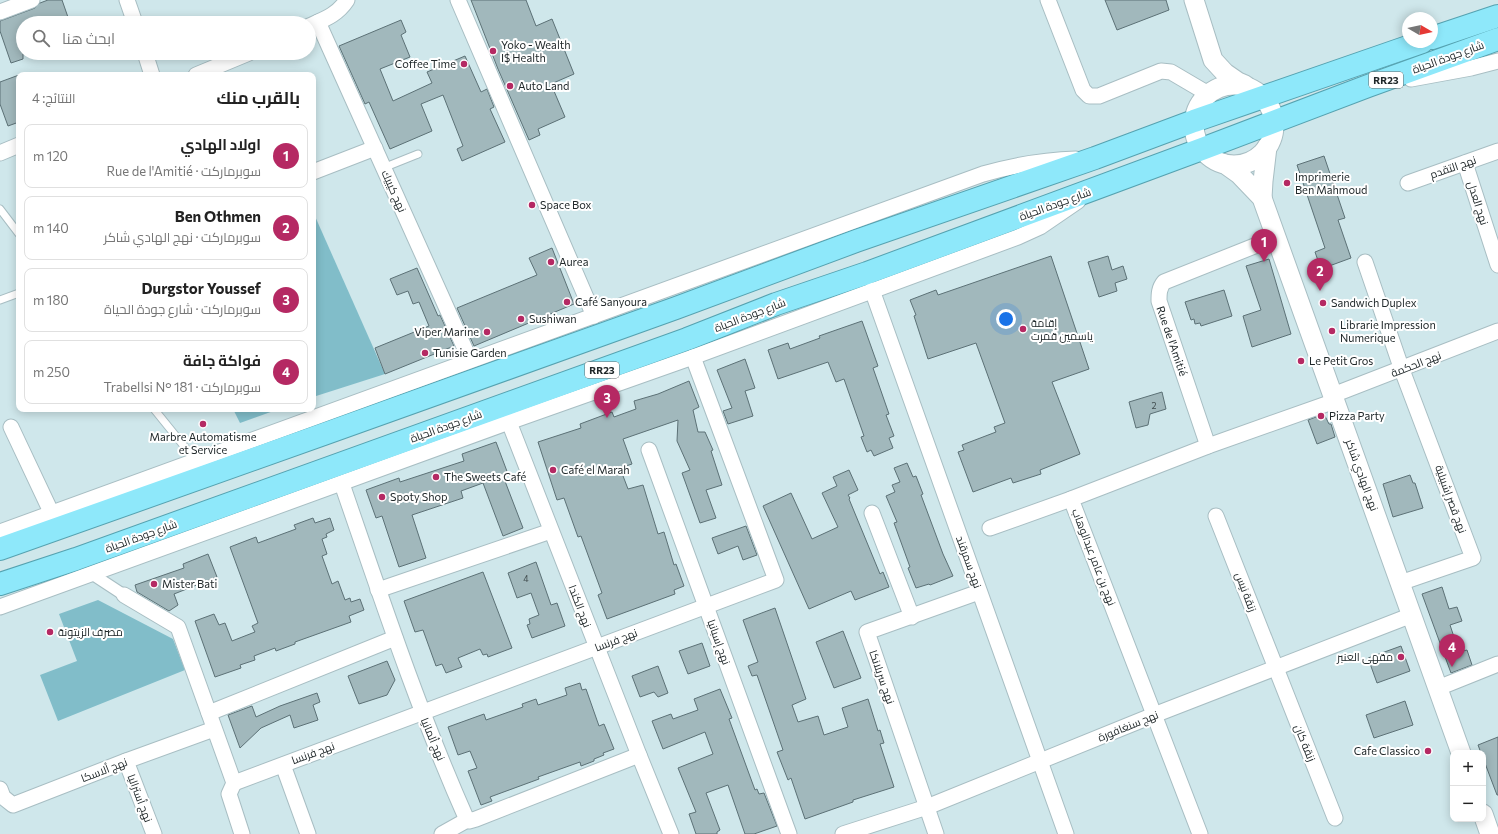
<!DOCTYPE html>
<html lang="ar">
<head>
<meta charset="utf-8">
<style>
	:root { --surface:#fff; --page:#f6f6f6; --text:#222; --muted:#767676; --line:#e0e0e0; --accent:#b52963 }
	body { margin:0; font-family:Commissioner,Cairo,sans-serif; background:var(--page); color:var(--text); direction:rtl }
	.controls { position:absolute; right:12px; bottom:12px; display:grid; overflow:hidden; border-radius:8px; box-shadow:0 2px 10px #0003 }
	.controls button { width:36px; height:36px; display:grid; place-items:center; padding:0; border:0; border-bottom:1px solid var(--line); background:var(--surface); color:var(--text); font:20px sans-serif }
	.compass { position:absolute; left:1402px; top:12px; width:36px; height:36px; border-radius:50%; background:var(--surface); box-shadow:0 2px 10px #0003; rotate:99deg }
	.you { position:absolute; left:1006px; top:319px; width:14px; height:14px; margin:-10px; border:3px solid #fff; border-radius:50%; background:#1a73e8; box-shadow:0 0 0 6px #1a73e833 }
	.badge { display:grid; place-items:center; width:26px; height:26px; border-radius:50%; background:var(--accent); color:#fff; font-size:13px; font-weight:700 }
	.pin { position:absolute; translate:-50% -33px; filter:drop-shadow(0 1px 2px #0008) }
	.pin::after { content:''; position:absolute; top:21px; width:14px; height:12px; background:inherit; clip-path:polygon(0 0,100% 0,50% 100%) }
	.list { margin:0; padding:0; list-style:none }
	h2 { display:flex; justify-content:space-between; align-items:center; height:52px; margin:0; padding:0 16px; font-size:17px }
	h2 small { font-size:13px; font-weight:400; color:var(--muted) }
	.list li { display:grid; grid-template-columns:26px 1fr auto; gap:12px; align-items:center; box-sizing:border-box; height:64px; margin:0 8px 8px; padding:0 8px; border:1px solid var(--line); border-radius:8px }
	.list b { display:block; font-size:15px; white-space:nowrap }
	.list p { margin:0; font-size:13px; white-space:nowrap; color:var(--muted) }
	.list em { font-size:13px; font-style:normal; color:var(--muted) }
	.icon { flex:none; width:22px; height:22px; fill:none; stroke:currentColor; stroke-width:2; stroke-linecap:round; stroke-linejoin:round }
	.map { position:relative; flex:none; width:1498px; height:834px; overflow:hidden; direction:ltr }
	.search { position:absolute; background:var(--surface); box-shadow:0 2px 10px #0003; left:16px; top:16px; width:300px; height:44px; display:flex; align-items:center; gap:10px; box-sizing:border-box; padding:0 14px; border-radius:22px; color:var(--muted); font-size:15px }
	.panel { position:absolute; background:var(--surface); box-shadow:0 2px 10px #0003; left:16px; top:72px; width:300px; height:340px; border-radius:8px; direction:rtl }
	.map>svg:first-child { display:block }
	.green { fill:#81bdc9 }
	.building { fill:#a1b8bc; stroke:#5c7176 }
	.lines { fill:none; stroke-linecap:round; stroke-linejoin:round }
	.service-casing { stroke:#a8bec3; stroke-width:9 }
	.pedestrian-casing { stroke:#a8bec3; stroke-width:13 }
	.minor-casing { stroke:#a8bec3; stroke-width:17 }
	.tertiary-casing { stroke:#a8bec3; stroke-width:21 }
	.trunk-casing { stroke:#55a2b0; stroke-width:24 }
	.service { stroke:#fff; stroke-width:7 }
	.pedestrian { stroke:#fff; stroke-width:11 }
	.minor { stroke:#fff; stroke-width:15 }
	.tertiary { stroke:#fff; stroke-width:19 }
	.trunk { stroke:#8ee8fa; stroke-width:22 }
	.poi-dot { fill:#b52963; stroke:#fff; stroke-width:1.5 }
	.labels { text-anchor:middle; stroke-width:4; stroke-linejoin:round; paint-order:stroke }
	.number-label { font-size:9px; fill:#404c4e }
	.shield { fill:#fff; stroke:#63686a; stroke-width:1 }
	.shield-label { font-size:10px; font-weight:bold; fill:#20282a }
	.poi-label { font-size:11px; fill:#20282a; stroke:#fff; text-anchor:start }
	.street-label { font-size:11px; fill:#20282a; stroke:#fff }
</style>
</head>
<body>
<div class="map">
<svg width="1498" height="834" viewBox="0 0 1498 834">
	<rect width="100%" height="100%" fill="#cfe7eb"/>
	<!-- green -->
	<g class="green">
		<polygon points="314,214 385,374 313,397 313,215"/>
		<polygon points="233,409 279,409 240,423"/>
		<polygon points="98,600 173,639 185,670 58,721 40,675 77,661 59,614"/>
	</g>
	<!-- building -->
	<g class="building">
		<polygon points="48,0 62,0 70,23 23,23 23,59 11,63 0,31 0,21 35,8 40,3"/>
		<polygon points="471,0 526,0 536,26 552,19 574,74 551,84 565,117 538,129 540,135 529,140 498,69"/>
		<polygon points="1105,0 1166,0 1169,10 1117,30"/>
		<polygon points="401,20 406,32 401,35 410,57 380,69 393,101 432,83 427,72 465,56 481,92 487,89 494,107 490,109 505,142 462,161 457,149 463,146 443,95 421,104 432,131 390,149 369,102 365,104 339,46"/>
		<polygon points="19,75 19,122 8,126 0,104 0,82"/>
		<polygon points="1324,156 1345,218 1338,220 1351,258 1321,269 1315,252 1325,248 1297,165"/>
		<polygon points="552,248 574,304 474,346 457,308 537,275 529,258"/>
		<polygon points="1051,256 1089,369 1052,382 1080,454 1040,470 1041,474 1013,483 1011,478 973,492 958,452 964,450 962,445 996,432 994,427 1005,423 976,343 928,359 914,316 916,315 910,300 936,290 938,295"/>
		<polygon points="1108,256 1112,270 1123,266 1127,279 1115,283 1117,291 1099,297 1088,262"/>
		<polygon points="1269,259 1291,334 1252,347 1243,316 1261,310 1246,266"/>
		<polygon points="417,268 438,316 440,315 454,346 385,374 375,348 429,326 419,302 413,304 408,291 397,295 390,279"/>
		<polygon points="1224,290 1232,316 1201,326 1200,323 1195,324 1194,319 1191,320 1185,302"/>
		<polygon points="862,321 878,366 873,368 889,414 886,415 894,436 889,438 893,448 874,456 871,450 867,452 861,437 864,436 844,379 836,382 828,362 778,379 768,350 788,343 790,349 820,338 819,336"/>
		<polygon points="745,359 755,388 745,391 753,416 728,424 723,411 732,408 717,370"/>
		<polygon points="689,381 699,407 693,410 698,432 705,432 713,450 711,451 722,485 706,490 716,518 700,523 682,473 690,470 677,441 678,420 623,439 632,464 620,468 628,489 643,485 658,534 664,532 674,565 676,564 684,586 674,590 675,594 607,619 598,595 602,593 581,536 578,537 564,498 557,500 538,442 581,428 580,424 612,412 614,417 636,409 634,401 658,394"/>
		<polygon points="1162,392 1166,409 1150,414 1148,425 1136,428 1129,402"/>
		<polygon points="1324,414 1329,424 1331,424 1335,437 1317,444 1308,420"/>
		<polygon points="496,442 508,474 503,476 523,528 503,536 483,483 461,491 463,498 412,515 426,558 399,567 382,516 376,518 366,490 399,478 400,482 464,461 462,454"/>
		<polygon points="907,463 913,477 916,476 923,494 921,495 943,554 953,576 930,585 929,584 916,588 908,568 910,567 894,523 897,522 886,496 895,492 892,485 900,482 894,468"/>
		<polygon points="849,470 858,490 848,495 850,498 849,499 880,574 883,572 889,587 855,600 851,591 809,609 763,506 791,493 812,539 838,527 822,493 837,486 833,477"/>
		<polygon points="1410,475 1413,483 1415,483 1423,508 1393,517 1383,484"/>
		<polygon points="313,518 315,523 330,518 334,530 326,534 327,537 322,539 327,554 322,556 332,584 338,581 345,600 350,598 351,602 360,599 364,610 349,616 351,622 295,642 295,644 276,651 275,648 254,656 255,660 240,665 241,668 215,677 195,621 214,614 219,625 225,623 232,641 255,632 252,626 258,623 230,547 256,537 258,543 296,529 294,525"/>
		<polygon points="746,526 757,555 743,560 738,546 718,554 712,538"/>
		<polygon points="208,554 217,577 174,594 178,605 169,611 137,592 135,585 184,568 183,564"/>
		<polygon points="536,562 551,605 557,603 565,626 532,638 527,625 530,624 529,619 539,615 531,593 517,598 508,573"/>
		<polygon points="483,572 512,648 488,657 487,654 483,655 480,649 458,658 462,667 446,673 442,664 436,666 423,630 415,632 404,601"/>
		<polygon points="1442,587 1449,609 1457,607 1462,621 1450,625 1459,652 1467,650 1472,665 1451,673 1422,594"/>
		<polygon points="775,608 806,699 792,705 798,722 818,716 824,735 848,727 842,708 868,699 878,731 880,730 884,743 880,744 894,787 853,800 853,802 805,819 791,778 788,780 777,752 783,750 757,675 752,676 748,666 758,662 743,620"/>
		<polygon points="843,631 861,678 834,688 816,642"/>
		<polygon points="702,643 710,666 688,674 679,651"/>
		<polygon points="1401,646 1410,671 1377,683 1368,658"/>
		<polygon points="387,661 395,680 387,695 359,704 348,676"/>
		<polygon points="658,666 668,693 658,697 654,692 640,697 632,676"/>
		<polygon points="580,683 582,690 586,689 599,726 604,724 614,749 603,753 604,755 594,759 594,761 581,766 580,762 538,777 539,779 490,797 492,801 481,805 468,771 477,768 470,751 458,755 448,727 484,714 486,720 523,707 522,704 536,699 538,705 567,695 565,688"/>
		<polygon points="720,689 732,718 729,719 755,790 757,789 759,794 764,793 777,826 754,834 745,834 728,785 706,793 720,830 717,832 717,834 696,834 689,814 696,812 678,768 713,754 705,732 663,749 652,721 671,714 673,719 698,710 694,699"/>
		<polygon points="317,693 320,702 313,705 318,720 294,728 290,715 261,728 240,748 228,715 252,706 256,717 280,706"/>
		<polygon points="1405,701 1413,725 1374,738 1366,715"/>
		<polygon points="1498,737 1498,795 1497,795 1483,758 1483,753 1481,753 1478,745"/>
	</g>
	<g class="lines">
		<!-- service casing -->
		<g class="service-casing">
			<g id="service">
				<polyline points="383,168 418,154"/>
				<polyline points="0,209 19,234"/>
				<polyline points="0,300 19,293"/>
				<polyline points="154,409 196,461"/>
			</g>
		</g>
		<!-- pedestrian casing -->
		<g class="pedestrian-casing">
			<polyline id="pedestrian" points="92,574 124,595"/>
		</g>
		<!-- minor casing -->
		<g class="minor-casing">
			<g id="minor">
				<polyline points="127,0 135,23"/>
				<polyline points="458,0 594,316"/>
				<polyline points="1048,0 1083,90 1089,96 1099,96 1161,71 1171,72 1205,92"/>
				<polyline points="0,12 32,0"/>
				<polyline points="318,22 470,360"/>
				<path d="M309,26C325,19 337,15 347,0"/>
				<polyline points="145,53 152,75"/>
				<polyline points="196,75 249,53"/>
				<polyline points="1411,79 1471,68 1498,61"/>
				<polyline points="0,153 19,145"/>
				<polyline points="1465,163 1498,265"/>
				<polyline points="313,172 375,148"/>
				<polyline points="1408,183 1498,151"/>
				<polyline points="1365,262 1402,370 1473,558 1400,583"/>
				<polyline points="872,290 1066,834"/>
				<polyline points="1333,395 1498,331"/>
				<polyline points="509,422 639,755 671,834"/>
				<polyline points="11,427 52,514"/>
				<path d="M1208,446L1159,301C1159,294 1159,288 1164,282L1277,237"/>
				<polyline points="649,450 789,834"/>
				<path d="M342,484C381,597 418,710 467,820"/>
				<polyline points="872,513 912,617"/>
				<polyline points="1216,516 1335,818"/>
				<polyline points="990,528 1071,499"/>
				<path d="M0,532L983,174C1014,165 1044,160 1076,159"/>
				<polyline points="378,590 551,531"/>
				<polyline points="124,595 178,627 234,783 229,794 242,834"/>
				<polyline points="0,607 509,422 693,357 1018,237 1040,227 1078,201"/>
				<polyline points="1438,688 1498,664"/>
				<polyline points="209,713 395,638"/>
				<polyline points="126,761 154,834"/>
				<polyline points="283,765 308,834"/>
				<polyline points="234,783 776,580 693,357"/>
				<polyline points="0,789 3,797 13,805 126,761 214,729"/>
				<polyline points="467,820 469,821 476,819 639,755"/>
				<polyline points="442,834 467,820"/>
				<polyline points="843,834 927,807 1154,715 1412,615"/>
				<polyline points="936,834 867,632 979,592"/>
				<polyline points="1200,834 1071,499 1208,446 1335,401"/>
			</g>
		</g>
		<!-- tertiary casing -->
		<g class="tertiary-casing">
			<g id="tertiary">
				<polyline points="1194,0 1213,60 1225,73 1238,82 1245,85"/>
				<circle cx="1234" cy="125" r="40"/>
				<polyline points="1225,164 1239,174 1262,198 1461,753"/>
				<polyline points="1262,198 1263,181 1267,147"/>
				<polyline points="1483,814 1490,834"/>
			</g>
		</g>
		<!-- trunk casing -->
		<g class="trunk-casing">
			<g id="trunk">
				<polyline points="1432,38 1498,16"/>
				<polyline points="0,549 324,434 676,308 856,241 1095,158 1194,121 1422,42"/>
				<polyline points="0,584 76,559 687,339 776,304 867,273 1202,149 1368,86 1498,39"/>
			</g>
		</g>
		<!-- service -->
		<use href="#service" class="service"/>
		<!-- pedestrian -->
		<use href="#pedestrian" class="pedestrian"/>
		<!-- minor -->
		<use href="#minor" class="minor"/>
		<!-- tertiary -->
		<use href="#tertiary" class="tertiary"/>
		<!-- trunk -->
		<use href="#trunk" class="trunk"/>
	</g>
	<!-- markers -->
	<g class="poi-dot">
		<circle cx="493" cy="51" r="4"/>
		<circle cx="464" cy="64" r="4"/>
		<circle cx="510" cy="86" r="4"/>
		<circle cx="1287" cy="183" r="4"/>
		<circle cx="532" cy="205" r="4"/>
		<circle cx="551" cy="262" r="4"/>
		<circle cx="567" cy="302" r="4"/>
		<circle cx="1323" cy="303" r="4"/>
		<circle cx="521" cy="319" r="4"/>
		<circle cx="1023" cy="329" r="4"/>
		<circle cx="1332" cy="331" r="4"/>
		<circle cx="487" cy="332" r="4"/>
		<circle cx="425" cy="353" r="4"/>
		<circle cx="1301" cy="361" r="4"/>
		<circle cx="1321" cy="416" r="4"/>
		<circle cx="203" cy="424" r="4"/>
		<circle cx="553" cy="470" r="4"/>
		<circle cx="436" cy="477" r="4"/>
		<circle cx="382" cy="497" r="4"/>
		<circle cx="154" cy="584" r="4"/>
		<circle cx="50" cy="632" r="4"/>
		<circle cx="1401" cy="657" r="4"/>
		<circle cx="1428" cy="751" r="4"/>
	</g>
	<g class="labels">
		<!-- number labels -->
		<g class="number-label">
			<text x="1154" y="409">2</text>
			<text x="526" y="582">4</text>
		</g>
		<!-- shield labels -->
		<g class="shield">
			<rect x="1369" y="72" width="34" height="16" rx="3"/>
			<rect x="585" y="362" width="34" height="16" rx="3"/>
		</g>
		<g class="shield-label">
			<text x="1386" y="84">RR23</text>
			<text x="602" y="374">RR23</text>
		</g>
		<!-- poi labels -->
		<g class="poi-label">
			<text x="501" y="49">Yoko - Wealth<tspan x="501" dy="13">I$ Health</tspan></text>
			<text x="456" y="68" text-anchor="end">Coffee Time</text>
			<text x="518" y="90">Auto Land</text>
			<text x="1295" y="181">Imprimerie<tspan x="1295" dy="13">Ben Mahmoud</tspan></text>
			<text x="540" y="209">Space Box</text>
			<text x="559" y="266">Aurea</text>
			<text x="575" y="306">Café Sanyoura</text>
			<text x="1331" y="307">Sandwich Duplex</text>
			<text x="529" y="323">Sushiwan</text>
			<text x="1031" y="327">إقامة<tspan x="1031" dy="13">ياسمين قمرت</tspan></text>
			<text x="1340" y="329">Librarie Impression<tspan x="1340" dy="13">Numerique</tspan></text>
			<text x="479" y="336" text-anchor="end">Viper Marine</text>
			<text x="433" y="357">Tunisie Garden</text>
			<text x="1309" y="365">Le Petit Gros</text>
			<text x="1329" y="420">Pizza Party</text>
			<text x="203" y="441" text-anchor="middle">Marbre Automatisme<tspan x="203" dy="13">et Service</tspan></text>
			<text x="561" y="474">Café el Marah</text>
			<text x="444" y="481">The Sweets Café</text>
			<text x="390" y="501">Spoty Shop</text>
			<text x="162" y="588">Mister Bati</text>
			<text x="58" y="636">مصرف الزيتونة</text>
			<text x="1393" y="661" text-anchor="end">مقهى العنبر</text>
			<text x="1420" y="755" text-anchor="end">Cafe Classico</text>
		</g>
		<!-- street labels -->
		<g class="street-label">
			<text transform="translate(1448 57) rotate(-20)" y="4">شارع جودة الحياة</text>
			<text transform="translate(1453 167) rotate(-19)" y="4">نهج التقدم</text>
			<text transform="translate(394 191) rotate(66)" y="4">نهج كيبيك</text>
			<text transform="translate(1478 203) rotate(72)" y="4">نهج العدل</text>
			<text transform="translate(1055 204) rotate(-20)" y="4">شارع جودة الحياة</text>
			<text transform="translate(750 315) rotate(-21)" y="4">شارع جودة الحياة</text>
			<text transform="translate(1172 341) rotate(71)" y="4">Rue de l'Amitié</text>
			<text transform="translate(1416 364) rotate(-21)" y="4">نهج الحكمة</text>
			<text transform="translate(446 426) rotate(-20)" y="4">شارع جودة الحياة</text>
			<text transform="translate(1362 475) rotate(70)" y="4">نهج الهادي شاكر</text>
			<text transform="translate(1451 499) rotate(70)" y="4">نهج قصر إشبيلية</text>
			<text transform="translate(141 536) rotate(-20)" y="4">شارع جودة الحياة</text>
			<text transform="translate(1094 557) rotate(69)" y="4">نهج بن عامر عبدالوهاب</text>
			<text transform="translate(969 562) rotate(70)" y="4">نهج سمرقند</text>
			<text transform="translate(1246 592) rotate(69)" y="4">زنقة نيس</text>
			<text transform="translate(580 606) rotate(69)" y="4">نهج الكندا</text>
			<text transform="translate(616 640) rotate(-21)" y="4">نهج فرنسا</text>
			<text transform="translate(719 642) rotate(70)" y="4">نهج إسبانيا</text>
			<text transform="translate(882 677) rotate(71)" y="4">نهج سريلانكا</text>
			<text transform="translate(1128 726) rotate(-22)" y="4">نهج سنغافورة</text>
			<text transform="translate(433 739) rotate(67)" y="4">نهج ألمانيا</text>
			<text transform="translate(1305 743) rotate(68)" y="4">زنقة كان</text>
			<text transform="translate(313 753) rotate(-20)" y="4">نهج فرنسا</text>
			<text transform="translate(104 770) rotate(-21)" y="4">نهج ألاسكا</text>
			<text transform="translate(140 798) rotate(69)" y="4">نهج أستراليا</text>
		</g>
	</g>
</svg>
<div class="controls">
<button>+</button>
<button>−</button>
</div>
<svg class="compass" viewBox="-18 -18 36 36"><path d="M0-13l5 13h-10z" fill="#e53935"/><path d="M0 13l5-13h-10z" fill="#767676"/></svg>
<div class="you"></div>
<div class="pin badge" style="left:1264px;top:262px">1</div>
<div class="pin badge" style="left:1320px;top:291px">2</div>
<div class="pin badge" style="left:607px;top:418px">3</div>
<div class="pin badge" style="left:1452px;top:667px">4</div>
<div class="search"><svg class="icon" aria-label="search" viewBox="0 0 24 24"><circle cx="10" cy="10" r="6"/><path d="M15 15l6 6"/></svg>ابحث هنا</div>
<section class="panel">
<h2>بالقرب منك<small>النتائج: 4</small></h2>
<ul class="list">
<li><span class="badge">1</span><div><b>اولاد الهادي</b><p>سوبرماركت · Rue de l'Amitié</p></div><em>120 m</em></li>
<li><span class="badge">2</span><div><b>Ben Othmen</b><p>سوبرماركت · نهج الهادي شاكر</p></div><em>140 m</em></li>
<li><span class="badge">3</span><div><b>Durgstor Youssef</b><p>سوبرماركت · شارع جودة الحياة</p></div><em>180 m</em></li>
<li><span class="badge">4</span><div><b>فواكة جافة</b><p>سوبرماركت · Trabellsi N° 181</p></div><em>250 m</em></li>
</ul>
</section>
</div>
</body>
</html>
